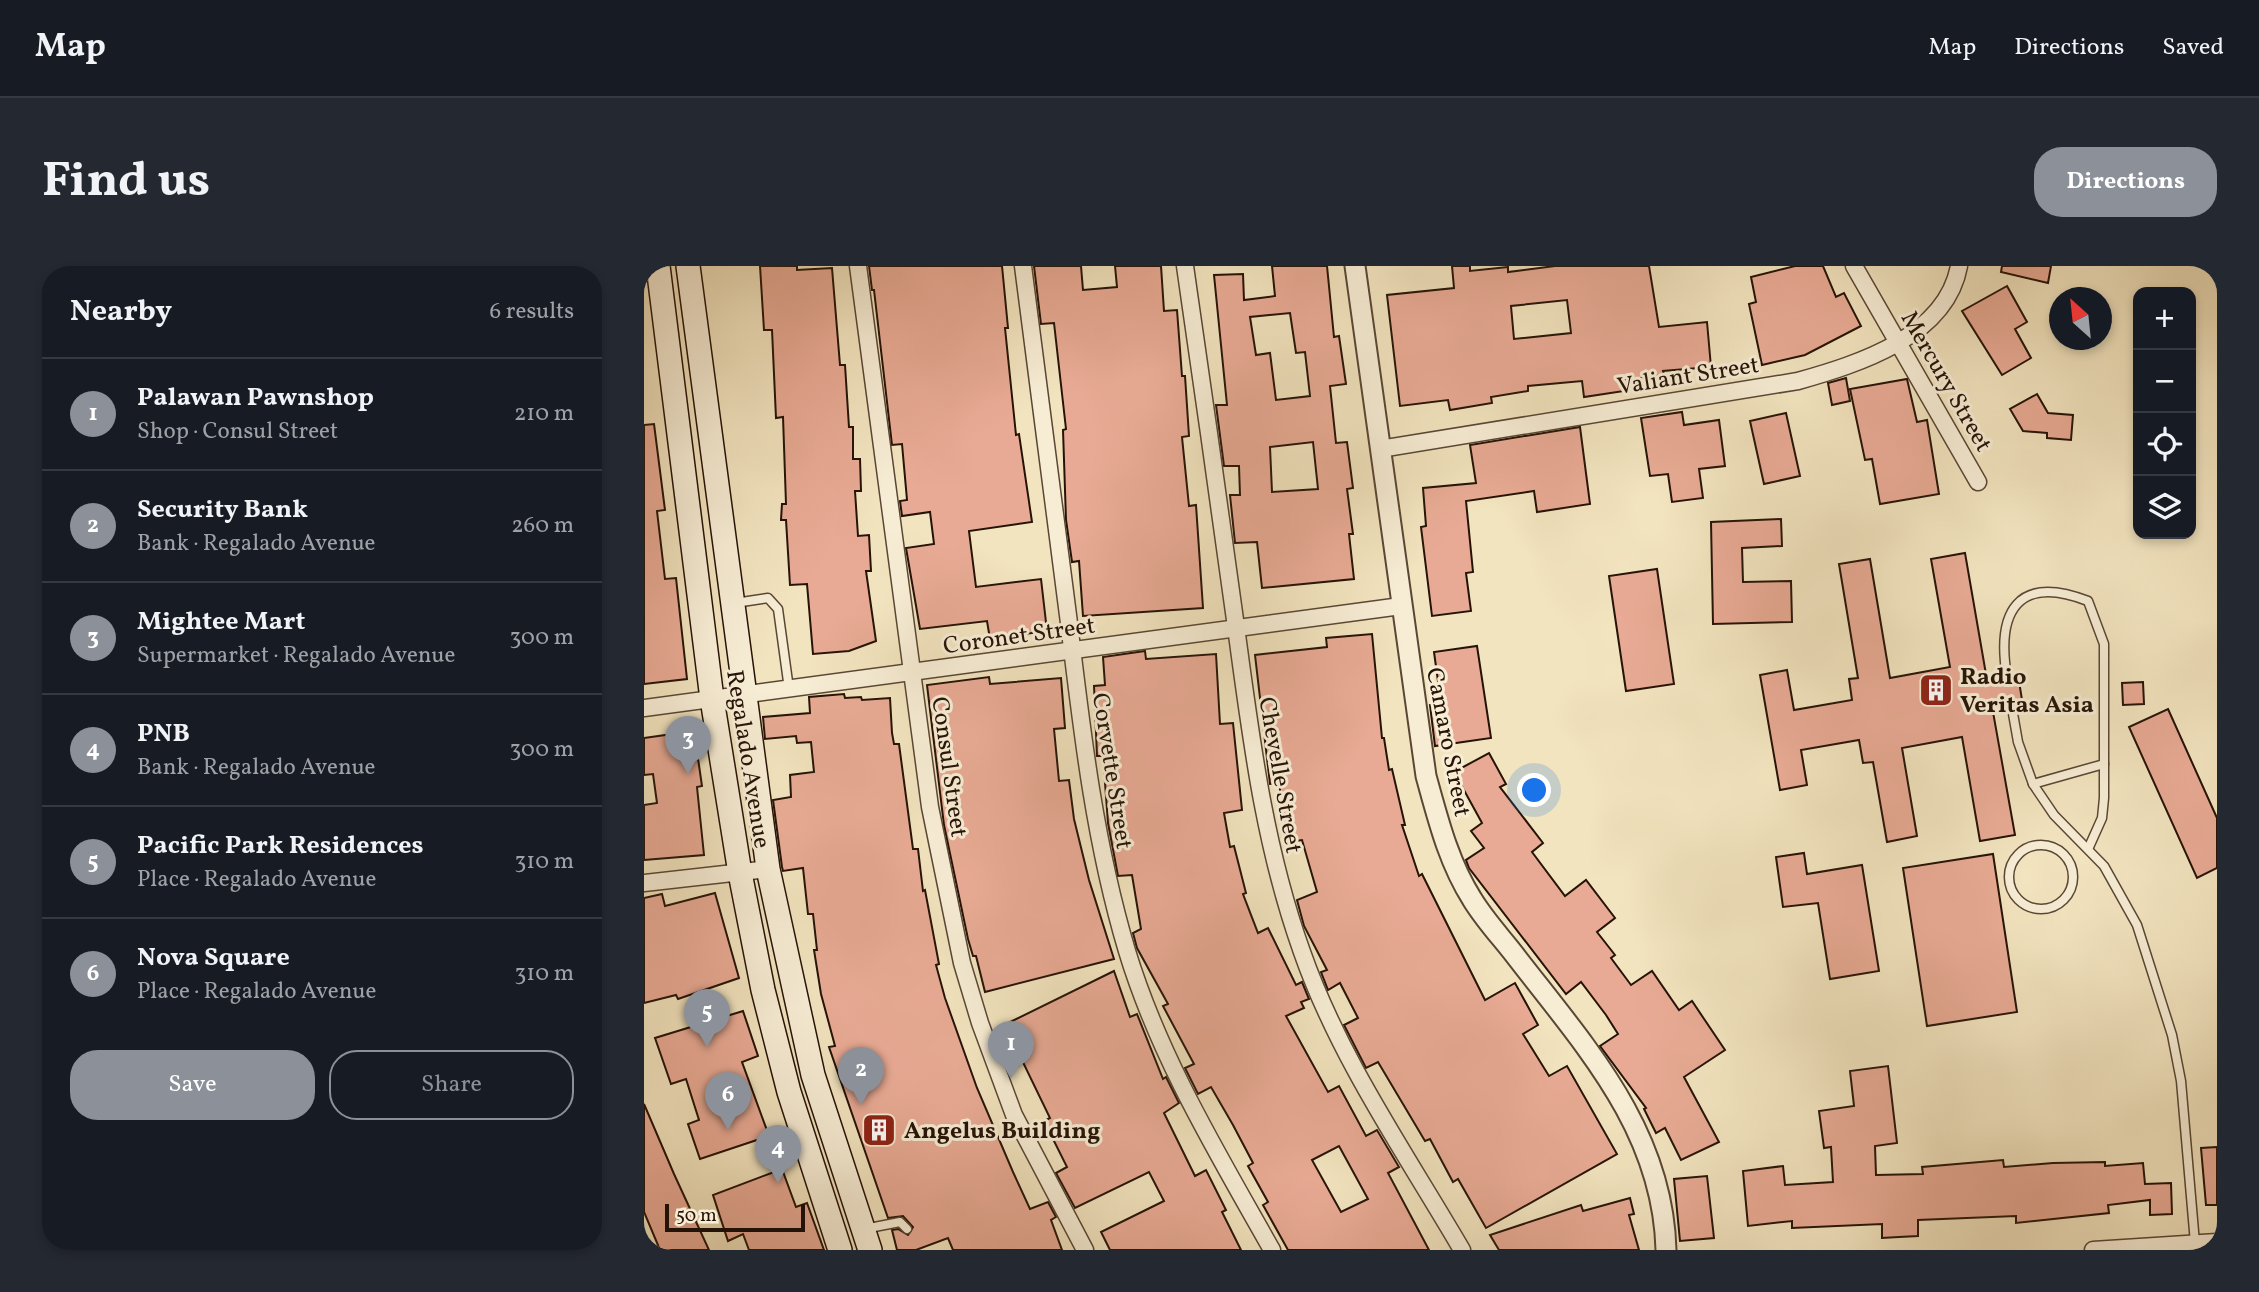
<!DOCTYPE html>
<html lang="en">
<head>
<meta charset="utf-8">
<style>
	:root { --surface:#171b24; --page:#242831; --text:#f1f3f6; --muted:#9ea1a6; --line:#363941; --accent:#8c9099 }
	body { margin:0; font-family:Vollkorn,serif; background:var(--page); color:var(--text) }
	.controls { position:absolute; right:21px; top:21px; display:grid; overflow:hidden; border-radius:14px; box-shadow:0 4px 10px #0003 }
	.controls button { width:63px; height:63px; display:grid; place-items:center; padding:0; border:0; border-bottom:2px solid var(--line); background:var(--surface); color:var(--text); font:35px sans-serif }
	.compass { position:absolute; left:1405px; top:21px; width:63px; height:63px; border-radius:50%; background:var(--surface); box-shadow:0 4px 10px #0003; rotate:333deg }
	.scale { position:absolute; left:21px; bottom:18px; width:140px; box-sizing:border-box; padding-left:7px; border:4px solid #261307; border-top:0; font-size:19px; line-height:24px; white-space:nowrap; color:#261307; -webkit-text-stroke:5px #f7edd5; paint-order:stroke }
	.you { position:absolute; left:891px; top:525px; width:24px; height:24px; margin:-18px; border:5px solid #fff; border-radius:50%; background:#1a73e8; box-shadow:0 0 0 10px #1a73e833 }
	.badge { display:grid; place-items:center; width:46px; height:46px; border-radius:50%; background:var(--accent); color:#fff; font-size:23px; font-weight:700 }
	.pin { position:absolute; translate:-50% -58px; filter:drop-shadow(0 2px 4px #0008) }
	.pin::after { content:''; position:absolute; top:37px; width:24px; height:21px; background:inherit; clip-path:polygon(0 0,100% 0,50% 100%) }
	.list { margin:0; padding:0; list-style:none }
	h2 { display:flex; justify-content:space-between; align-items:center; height:91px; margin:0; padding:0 28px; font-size:30px }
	h2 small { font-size:23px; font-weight:400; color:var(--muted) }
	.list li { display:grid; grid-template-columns:46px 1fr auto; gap:21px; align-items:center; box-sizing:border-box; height:112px; padding:0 28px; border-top:2px solid var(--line) }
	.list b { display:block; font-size:26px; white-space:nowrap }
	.list p { margin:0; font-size:23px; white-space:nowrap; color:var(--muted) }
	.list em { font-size:23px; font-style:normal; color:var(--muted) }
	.actions { display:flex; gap:14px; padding:21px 28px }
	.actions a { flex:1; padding:16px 0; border:2px solid var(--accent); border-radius:28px; text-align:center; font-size:24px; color:var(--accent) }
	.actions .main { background:var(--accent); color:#fff }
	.icon { flex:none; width:38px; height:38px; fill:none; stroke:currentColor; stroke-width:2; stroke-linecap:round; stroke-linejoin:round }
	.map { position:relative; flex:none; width:1573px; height:984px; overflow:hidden; border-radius:28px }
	header { display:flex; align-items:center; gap:42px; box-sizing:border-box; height:98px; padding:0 35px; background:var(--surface); border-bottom:2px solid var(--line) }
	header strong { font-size:33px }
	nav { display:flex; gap:38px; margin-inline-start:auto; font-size:24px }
	.intro { display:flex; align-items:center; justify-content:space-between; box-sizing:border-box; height:168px; padding:0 42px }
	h1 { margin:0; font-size:49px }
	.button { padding:18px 32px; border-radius:28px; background:var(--accent); color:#fff; font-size:24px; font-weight:700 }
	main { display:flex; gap:42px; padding:0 42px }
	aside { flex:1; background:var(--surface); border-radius:28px; box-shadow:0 4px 10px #0003 }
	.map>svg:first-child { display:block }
	.building { fill:#e8aa94; stroke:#261307; stroke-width:2; fill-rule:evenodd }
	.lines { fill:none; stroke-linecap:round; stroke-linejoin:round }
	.service-casing { stroke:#594735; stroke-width:11 }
	.minor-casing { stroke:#594735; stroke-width:19 }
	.tertiary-casing { stroke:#594735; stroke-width:23 }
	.secondary-casing { stroke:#261307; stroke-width:26 }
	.service { stroke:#f7edd5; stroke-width:8 }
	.minor { stroke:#f7edd5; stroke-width:16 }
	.tertiary { stroke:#f7edd5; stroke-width:19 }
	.secondary { stroke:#f7edd5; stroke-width:23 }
	.labels { text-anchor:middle; stroke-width:6; stroke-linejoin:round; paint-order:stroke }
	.street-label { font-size:24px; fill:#261307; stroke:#f7edd5 }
	.poi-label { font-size:24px; font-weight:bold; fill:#261307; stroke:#f7edd5; text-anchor:start }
</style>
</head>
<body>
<header>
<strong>Map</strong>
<nav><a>Map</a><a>Directions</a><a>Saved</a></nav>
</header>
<div class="intro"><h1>Find us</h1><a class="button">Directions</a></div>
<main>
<aside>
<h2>Nearby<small>6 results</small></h2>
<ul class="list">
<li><span class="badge">1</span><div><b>Palawan Pawnshop</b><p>Shop · Consul Street</p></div><em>210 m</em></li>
<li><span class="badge">2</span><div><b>Security Bank</b><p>Bank · Regalado Avenue</p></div><em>260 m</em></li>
<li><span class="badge">3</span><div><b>Mightee Mart</b><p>Supermarket · Regalado Avenue</p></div><em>300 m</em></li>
<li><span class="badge">4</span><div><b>PNB</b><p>Bank · Regalado Avenue</p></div><em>300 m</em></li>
<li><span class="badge">5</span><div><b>Pacific Park Residences</b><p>Place · Regalado Avenue</p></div><em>310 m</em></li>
<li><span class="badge">6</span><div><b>Nova Square</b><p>Place · Regalado Avenue</p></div><em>310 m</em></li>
</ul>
<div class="actions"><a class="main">Save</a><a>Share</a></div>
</aside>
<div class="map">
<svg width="1573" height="984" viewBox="0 0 1573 984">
	<rect width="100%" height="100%" fill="#f2e4bf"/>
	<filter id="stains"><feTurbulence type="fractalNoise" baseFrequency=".00286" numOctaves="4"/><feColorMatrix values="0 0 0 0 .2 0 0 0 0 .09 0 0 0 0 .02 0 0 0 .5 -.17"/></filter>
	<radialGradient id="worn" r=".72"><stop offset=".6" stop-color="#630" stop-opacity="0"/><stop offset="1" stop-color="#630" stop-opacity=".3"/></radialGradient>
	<!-- building -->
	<g class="building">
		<polygon points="116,0 153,0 153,4 188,2 196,99 201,99 205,161 209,161 209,193 216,193 217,225 211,225 214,270 225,269 227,305 222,305 232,375 205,385 169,388 163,318 146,319 142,254 137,254 138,238 142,238 139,151 132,152 128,64 120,64"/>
		<polygon points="225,0 358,0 364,62 361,62 372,169 375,168 388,256 325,265 332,321 397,313 403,365 346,373 343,355 276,363 262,282 290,278 286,246 258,250 256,235 263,234 258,178 248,179 230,24 228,24"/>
		<polygon points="390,0 437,0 439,24 473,21 471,0 517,0 520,45 533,44 538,110 541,110 545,170 538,171 545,240 552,239 559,342 439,350 435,295 428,296 422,254 419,164 422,163 410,57 397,58"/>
		<path d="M628,0H683L690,71L695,70L702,118L686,120L692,177L703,176L709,222L703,223L709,268H705L710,313L618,322L613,276L591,277L586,229H596L595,200H580L572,139H583L570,9L599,8L600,34L631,30ZM646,47L652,87L661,86L666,130L632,134L626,87L612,89L606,51ZM669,176L674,223L628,226L626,181Z"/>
		<path d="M808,0H826V5L864,1V6L911,0H1005L1015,61L1063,56L1067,101L1019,105L1020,109L978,114L980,125L940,131L938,115L884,120V125L847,131L848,137L806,144L804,134L756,140L743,29L810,22ZM923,34L927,67L870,73L867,40Z"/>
		<polygon points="1151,0 1179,0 1192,31 1200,27 1217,60 1161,89 1118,99 1105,38 1112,36 1107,11"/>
		<polygon points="1358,0 1407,0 1404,17 1357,6"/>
		<polygon points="1363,20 1383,56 1371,63 1387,92 1358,109 1318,45"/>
		<polygon points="1202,112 1206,135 1188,139 1184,117"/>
		<polygon points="1263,113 1273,156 1283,154 1295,228 1236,238 1228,193 1221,194 1206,123"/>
		<polygon points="1393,128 1404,147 1429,149 1427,174 1403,172 1403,167 1379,165 1366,143"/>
		<polygon points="1038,146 1040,159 1075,154 1081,200 1055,203 1059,232 1028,236 1024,208 1006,210 997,152"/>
		<polygon points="1142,147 1156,210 1120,218 1106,155"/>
		<polygon points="10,158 21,244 13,245 21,313 32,312 43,413 0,418 0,159"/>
		<polygon points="936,161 946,238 893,246 890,225 822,235 829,306 822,307 827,345 788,350 777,261 782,260 779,222 832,217 826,179"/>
		<polygon points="1137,253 1138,280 1098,282 1099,316 1147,315 1148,356 1069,358 1067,256"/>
		<polygon points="1321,287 1343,414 1357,412 1364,417 1374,409 1379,440 1375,441 1368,436 1362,443 1349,446 1371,569 1336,575 1318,471 1258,482 1273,570 1243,576 1229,496 1219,497 1215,474 1157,484 1163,519 1136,524 1116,409 1143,404 1150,444 1208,434 1205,413 1214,412 1195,298 1226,293 1246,412 1306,401 1287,293"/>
		<polygon points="1013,303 1030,418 982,425 965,310"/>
		<polygon points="728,368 738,472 740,472 745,504 748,503 761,559 758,559 775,610 778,608 841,734 871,717 894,759 879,768 905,810 923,800 973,888 842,962 814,913 809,916 786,873 781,875 734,796 722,802 700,759 714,752 696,717 684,724 677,706 683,704 660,660 653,634 673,626 658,574 644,576 635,517 626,518 611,389 683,381 682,372"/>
		<polygon points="833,380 847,472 791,480 786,439 797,437 790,386"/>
		<path d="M501,385L502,393L572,388L576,458L589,457L598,544L580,547L586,581L590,580L602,627L599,628L614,667L624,662L652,719L658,716L665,733L657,736L660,742L642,750L684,826L695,820L722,870L733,864L755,901L744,907L785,984H644L619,939L624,936L604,900L609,897L589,859L567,821L554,828L541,802L550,798L519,740L524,738L493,682L489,667L497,663L488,609L474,610L464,557L459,490H453L450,420L461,419L459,391ZM695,880L724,933L697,946L668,894Z"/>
		<polygon points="345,411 346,418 417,412 421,462 410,463 415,515 425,514 430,553 445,614 470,693 341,726 332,690 329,690 324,673 300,559 283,419"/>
		<polygon points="1499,416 1500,438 1479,439 1478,417"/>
		<polygon points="200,428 201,432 217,431 218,434 246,432 248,467 250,478 255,478 269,583 274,583 279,625 281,624 295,698 292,699 301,732 333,822 369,906 386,943 404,936 412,951 407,954 418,984 309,984 304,972 272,984 253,984 248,964 254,963 264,969 269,961 259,950 244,952 185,781 191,780 177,728 170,684 173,684 169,648 164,648 159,602 139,605 138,601 129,534 147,531 146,509 170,506 167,476 153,477 152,470 121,473 119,451 166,447 165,431"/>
		<polygon points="1524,443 1573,552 1573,602 1553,612 1485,461"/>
		<polygon points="50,465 58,520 53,521 60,589 0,594 0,539 13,537 9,508 0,509 0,472"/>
		<polygon points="845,487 862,518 856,521 899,577 888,586 921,630 942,614 971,652 953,666 971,689 967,692 987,719 1008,705 1035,744 1048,735 1081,784 1040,811 1075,876 1037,894 1021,862 1012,867 1000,843 1002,842 956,780 974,768 962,749 937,716 922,728 825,602 822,594 840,582 827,565 838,557 810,506"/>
		<polygon points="1160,587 1163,608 1218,599 1235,705 1186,713 1174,637 1139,641 1132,591"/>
		<polygon points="1349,588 1373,746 1283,760 1259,602"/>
		<polygon points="71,627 95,712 34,733 32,729 0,737 0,632 18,628 21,640"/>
		<polygon points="470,705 486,751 493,748 519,813 522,811 535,837 520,847 551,910 562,904 582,944 578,946 597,984 466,984 457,966 520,935 505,906 431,942 412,907 423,901 400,855 406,852 376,790 367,794 352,763"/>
		<polygon points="99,745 114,790 98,796 125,870 56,893 44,858 55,854 42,813 27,818 11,772"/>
		<polygon points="1244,800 1253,877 1231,880 1232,909 1279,908 1278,901 1359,894 1360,901 1409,897 1461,896 1461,900 1499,897 1501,918 1527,917 1528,948 1506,949 1506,934 1464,939 1465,947 1372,957 1372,950 1274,954 1274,970 1255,971 1238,972 1238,958 1148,962 1148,955 1104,960 1099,905 1139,900 1141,919 1189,916 1187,881 1180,882 1175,845 1210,840 1206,805"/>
		<polygon points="0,838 30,908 65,984 16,984 0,946"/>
		<polygon points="1573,881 1573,939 1562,939 1557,882"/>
		<polygon points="138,903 152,941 163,937 180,984 105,984 99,968 84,975 69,929"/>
		<polygon points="1063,910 1070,972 1036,975 1030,913"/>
		<polygon points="986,932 990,948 985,949 995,984 855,984 846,969 937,939 939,945"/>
	</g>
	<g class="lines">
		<!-- service casing -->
		<g class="service-casing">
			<g id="service">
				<polyline points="91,337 124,332 134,343 145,423"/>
				<path d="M1363,411C1352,345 1374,308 1444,335L1460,378V532L1458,552L1445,581"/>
				<polyline points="1368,442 1374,476 1389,518 1410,549 1460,600 1493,659 1528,769 1537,815 1551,977"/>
				<polyline points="1389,518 1460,498"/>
				<circle cx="1397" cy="611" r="32"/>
				<polyline points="220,963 256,956 263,963"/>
			</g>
		</g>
		<!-- minor casing -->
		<g class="minor-casing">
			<g id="minor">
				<polyline points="214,0 286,541 318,697 336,757 370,849 441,984"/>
				<path d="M379,0C394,119 410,238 425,357C438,467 451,578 483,685C515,791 574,888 628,984"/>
				<path d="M541,0C558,120 576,241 592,361C607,472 620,580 658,686C695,792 762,888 818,984"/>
				<polyline points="1210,0 1334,216"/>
				<path d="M736,183L1154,115C1214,98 1302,71 1315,0"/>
				<polyline points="0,442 757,340"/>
				<polyline points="0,617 124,603"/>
				<polyline points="1449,984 1573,976"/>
			</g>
		</g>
		<!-- tertiary casing -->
		<g class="tertiary-casing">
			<path id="tertiary" d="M711,0L782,510C794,553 804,595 828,633C840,653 856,670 870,688C940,779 1019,863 1022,984"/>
		</g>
		<!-- secondary casing -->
		<g class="secondary-casing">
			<g id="secondary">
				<polyline points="14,0 68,433 96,607 119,724 145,826 196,984"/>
				<polyline points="44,0 124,603 169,809 226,984"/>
			</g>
		</g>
		<!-- service -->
		<use href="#service" class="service"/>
		<!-- minor -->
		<use href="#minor" class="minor"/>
		<!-- tertiary -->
		<use href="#tertiary" class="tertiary"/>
		<!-- secondary -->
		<use href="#secondary" class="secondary"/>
	</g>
	<!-- icons -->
	<defs>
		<g id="building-square" transform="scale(1.75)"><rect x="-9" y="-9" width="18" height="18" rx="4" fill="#8f2418" stroke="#f7edd5"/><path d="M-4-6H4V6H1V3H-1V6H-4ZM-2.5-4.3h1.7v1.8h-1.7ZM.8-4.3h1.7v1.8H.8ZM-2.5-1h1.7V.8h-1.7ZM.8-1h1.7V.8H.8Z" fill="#fff"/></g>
	</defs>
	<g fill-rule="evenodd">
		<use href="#building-square" x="1292" y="424"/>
		<use href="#building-square" x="235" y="864"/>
	</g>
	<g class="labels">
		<!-- street labels -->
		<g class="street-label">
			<text transform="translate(1044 109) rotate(-9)" y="8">Valiant Street</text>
			<text transform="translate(1303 115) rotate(60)" y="8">Mercury Street</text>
			<text transform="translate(375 369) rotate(-8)" y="8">Coronet Street</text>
			<text transform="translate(805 476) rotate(79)" y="8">Camaro Street</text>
			<text transform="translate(105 493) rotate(81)" y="8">Regalado Avenue</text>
			<text transform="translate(306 501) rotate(82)" y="8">Consul Street</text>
			<text transform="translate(469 505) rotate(81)" y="8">Corvette Street</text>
			<text transform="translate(637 509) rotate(80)" y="8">Chevelle Street</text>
		</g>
		<!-- poi labels -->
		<g class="poi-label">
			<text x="1316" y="418">Radio<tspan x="1316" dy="28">Veritas Asia</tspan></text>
			<text x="260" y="872">Angelus Building</text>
		</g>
	</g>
	<rect width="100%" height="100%" filter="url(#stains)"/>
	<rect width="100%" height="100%" fill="url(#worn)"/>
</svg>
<div class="controls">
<button>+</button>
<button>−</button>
<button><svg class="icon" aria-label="locate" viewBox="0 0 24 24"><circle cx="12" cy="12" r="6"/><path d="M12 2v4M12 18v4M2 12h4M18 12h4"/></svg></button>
<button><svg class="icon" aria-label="layers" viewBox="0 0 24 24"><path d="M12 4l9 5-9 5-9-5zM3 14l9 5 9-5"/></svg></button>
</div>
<svg class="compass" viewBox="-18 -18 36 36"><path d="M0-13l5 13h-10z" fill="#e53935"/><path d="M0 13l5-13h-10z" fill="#9ea1a6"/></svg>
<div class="scale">50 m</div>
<div class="you"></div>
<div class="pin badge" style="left:367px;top:813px">1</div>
<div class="pin badge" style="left:217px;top:839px">2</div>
<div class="pin badge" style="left:44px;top:508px">3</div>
<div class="pin badge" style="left:134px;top:917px">4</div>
<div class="pin badge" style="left:63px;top:781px">5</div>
<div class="pin badge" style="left:84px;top:864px">6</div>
</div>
</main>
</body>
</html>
